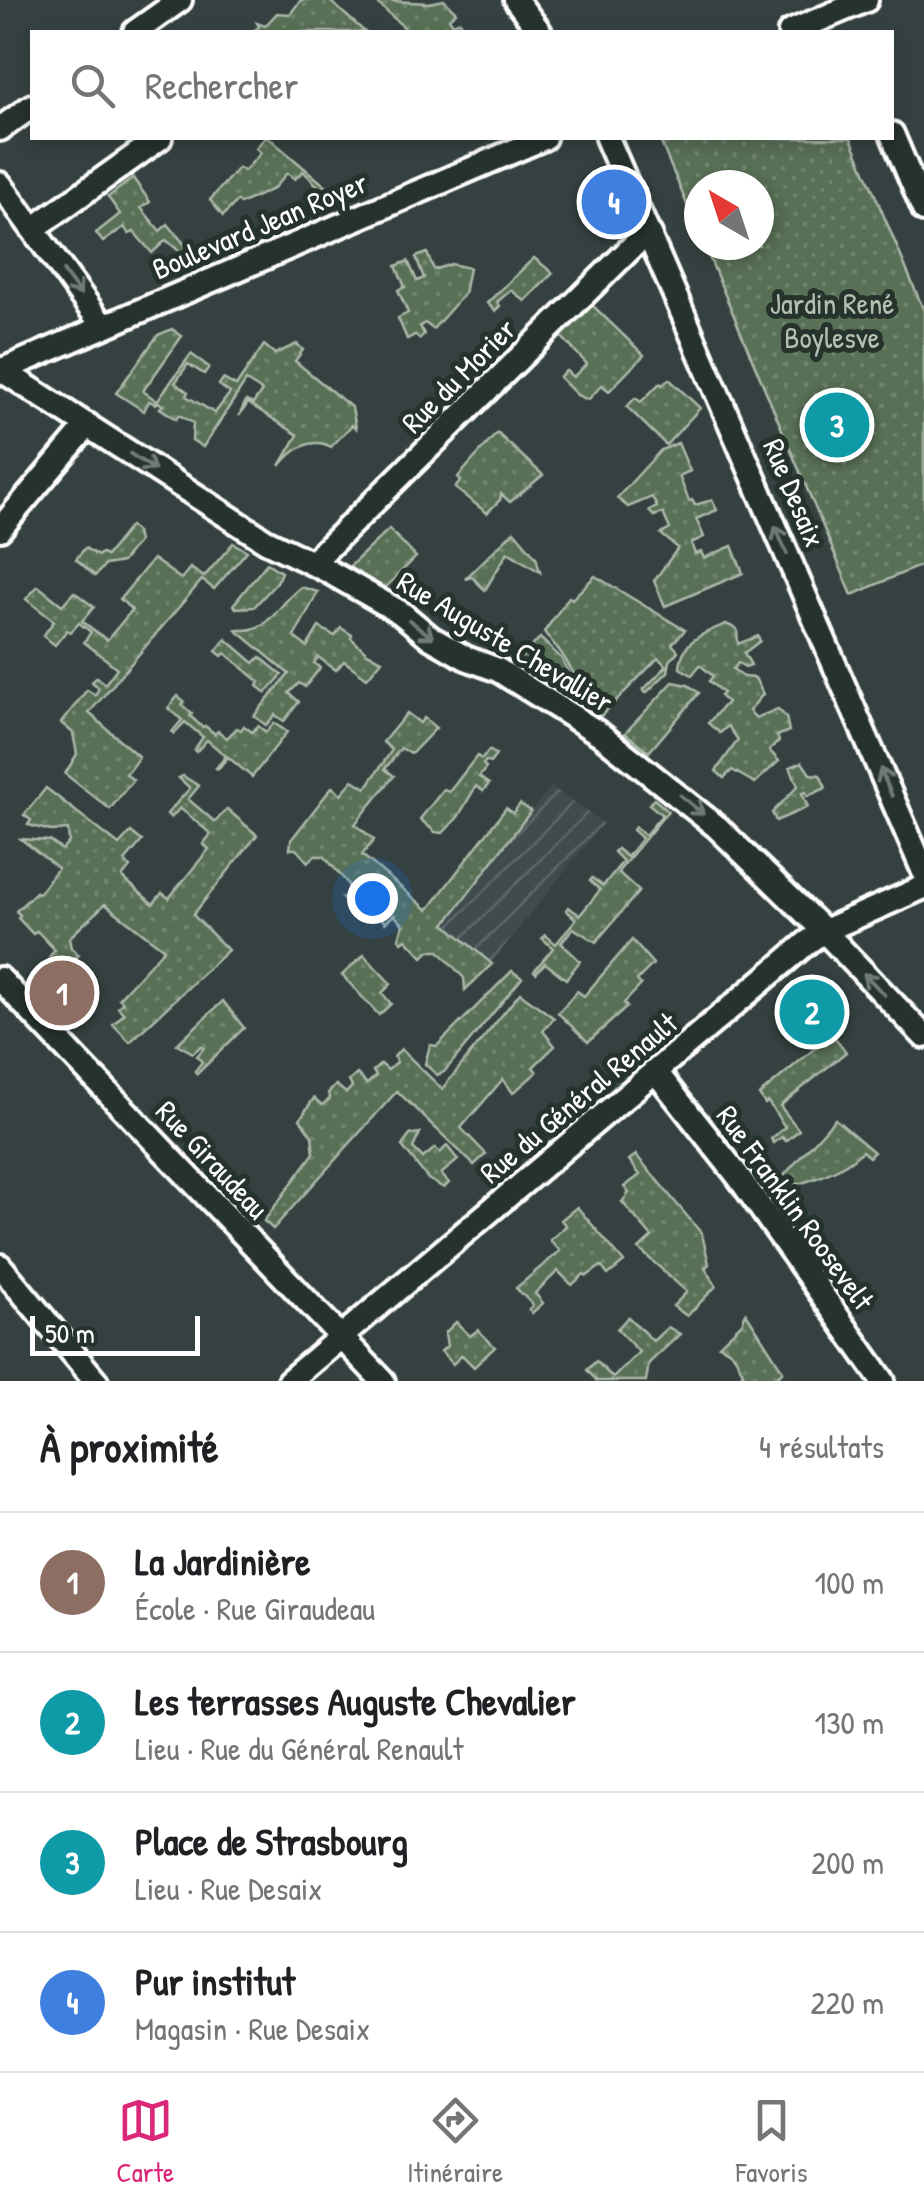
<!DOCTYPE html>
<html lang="fr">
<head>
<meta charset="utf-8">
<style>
	:root { --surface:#fff; --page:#f2f2f2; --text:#202124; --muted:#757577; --line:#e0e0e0; --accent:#db2777 }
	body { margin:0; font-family:"Patrick Hand",sans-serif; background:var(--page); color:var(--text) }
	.compass { position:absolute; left:684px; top:170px; width:90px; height:90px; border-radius:50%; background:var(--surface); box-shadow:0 5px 15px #0003; rotate:321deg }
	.scale { position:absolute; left:30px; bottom:25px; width:170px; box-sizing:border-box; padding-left:10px; border:5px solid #fff; border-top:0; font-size:28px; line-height:35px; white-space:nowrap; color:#fff; -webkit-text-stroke:8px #26332d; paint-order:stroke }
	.you { position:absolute; left:372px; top:898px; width:35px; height:35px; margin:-25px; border:8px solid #fff; border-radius:50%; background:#1a73e8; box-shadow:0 0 0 15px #1a73e833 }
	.badge { display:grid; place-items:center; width:65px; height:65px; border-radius:50%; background:var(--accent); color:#fff; font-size:32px; font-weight:700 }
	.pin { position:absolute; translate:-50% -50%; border:5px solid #fff; box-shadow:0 2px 10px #0006 }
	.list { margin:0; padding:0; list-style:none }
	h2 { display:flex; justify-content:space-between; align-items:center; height:130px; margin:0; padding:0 40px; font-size:42px }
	h2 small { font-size:32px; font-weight:400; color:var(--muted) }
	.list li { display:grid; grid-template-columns:65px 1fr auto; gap:30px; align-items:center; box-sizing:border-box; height:140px; padding:0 40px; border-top:2px solid var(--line) }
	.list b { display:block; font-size:38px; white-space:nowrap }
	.list p { margin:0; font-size:32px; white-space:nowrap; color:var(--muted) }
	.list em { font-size:32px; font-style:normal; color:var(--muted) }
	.icon { flex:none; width:55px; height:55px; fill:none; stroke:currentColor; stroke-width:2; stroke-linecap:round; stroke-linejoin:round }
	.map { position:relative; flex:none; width:924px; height:1381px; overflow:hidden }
	.search { position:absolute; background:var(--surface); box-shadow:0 5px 15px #0003; left:30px; right:30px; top:30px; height:110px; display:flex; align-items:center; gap:25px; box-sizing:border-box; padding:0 35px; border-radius:0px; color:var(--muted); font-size:38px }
	.sheet { height:690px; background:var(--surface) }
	nav { display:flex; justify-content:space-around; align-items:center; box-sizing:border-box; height:140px; border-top:2px solid var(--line); background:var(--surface); font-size:28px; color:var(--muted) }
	nav a { display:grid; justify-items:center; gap:5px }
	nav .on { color:var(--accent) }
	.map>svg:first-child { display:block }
	.industrial { fill:url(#industrial-furrows) }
	.green { fill:url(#green-dots); stroke:#acb8aa; stroke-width:2.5 }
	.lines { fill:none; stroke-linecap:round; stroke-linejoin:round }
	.minor-casing { stroke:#fff; stroke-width:30 }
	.minor { stroke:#26332d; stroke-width:22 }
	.oneway { stroke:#727a76 }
	.labels { text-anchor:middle; stroke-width:10; stroke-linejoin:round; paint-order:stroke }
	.street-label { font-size:30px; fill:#fff; stroke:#26332d }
	.park-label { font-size:30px; fill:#b4bfb2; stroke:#26332d }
</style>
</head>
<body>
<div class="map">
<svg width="924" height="1381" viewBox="0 0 924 1381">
	<defs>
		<pattern id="industrial-furrows" width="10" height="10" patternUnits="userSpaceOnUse" patternTransform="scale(2.5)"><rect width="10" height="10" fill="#3f4b4e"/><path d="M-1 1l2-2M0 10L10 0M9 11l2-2" fill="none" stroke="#5c6669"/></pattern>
		<pattern id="green-dots" width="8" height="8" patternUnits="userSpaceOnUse" patternTransform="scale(2.5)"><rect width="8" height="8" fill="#587055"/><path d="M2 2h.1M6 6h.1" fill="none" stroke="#71856e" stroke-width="1.8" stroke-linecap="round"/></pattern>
	</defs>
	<rect width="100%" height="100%" fill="#354140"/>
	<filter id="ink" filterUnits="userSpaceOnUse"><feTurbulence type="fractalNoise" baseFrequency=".01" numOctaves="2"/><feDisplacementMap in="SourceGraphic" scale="20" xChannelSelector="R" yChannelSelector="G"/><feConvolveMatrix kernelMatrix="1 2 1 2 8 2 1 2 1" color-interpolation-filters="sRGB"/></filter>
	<g filter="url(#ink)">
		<!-- industrial -->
		<polygon class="industrial" points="551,786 603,823 491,963 445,924"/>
		<!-- green -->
		<g class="green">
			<polygon points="301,0 329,0 365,32 251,32 259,27 257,23 265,26 277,13 290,14"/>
			<polygon points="374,0 429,3 444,0 456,12 449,18 453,24 460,21 468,32 409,32"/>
			<polygon points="265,138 269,138 343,201 336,204 303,171 295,179 287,173 273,189 240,204 237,201 223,216 210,200 238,168 244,171 261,153 256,148"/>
			<polygon points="659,138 851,138 924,311 924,564 852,595 704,245 759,245 759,185 699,185 699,233"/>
			<polygon points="133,178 150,202 141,208 160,231 168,224 194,256 190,260 166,240 152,253 134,232 129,234 124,227 103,242 96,233 120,214 108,197"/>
			<polygon points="427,253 434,270 451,264 469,268 464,294 433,329 425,323 420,326 424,334 420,339 415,335 407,339 398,318 408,313 398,290 405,287 396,266 408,261 417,281 424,278 416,257"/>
			<polygon points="534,258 553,273 525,301 511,290 497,302 500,306 495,311 487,303"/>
			<polygon points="591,304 644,355 609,391 602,385 588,400 577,395 559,377 566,371 573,377 587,364 560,335"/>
			<path d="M172,329L182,336L143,391L157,401L191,354L209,367L204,374L188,364L175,383L188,392L186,396L215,413L230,393L219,385L223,379L236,386L264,345L275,354L297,344L303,350L295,361L352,408L356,428L352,425L331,447C312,436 292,450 280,466L298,435L248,403L239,416L246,401L253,404L262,391L246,381L203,447L192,440L193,423L179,415L176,419L160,408L163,405L158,402L156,404L149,401L144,411L116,393L158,335Z"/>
			<polygon points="669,379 700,408 666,445 627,407 635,398 641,402 660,383 662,385"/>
			<polygon points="497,433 543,475 510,502 501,494 500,500 487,513 455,488 461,481 458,477"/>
			<polygon points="678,443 690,471 679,476 689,501 692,500 695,505 712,500 717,510 696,519 704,537 691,543 695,554 701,552 704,558 732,546 743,573 665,606 654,581 678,548 661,534 670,529 663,513 654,516 649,511 657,507 652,497 628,507 617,498 661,450"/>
			<polygon points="130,526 136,532 138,542 122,562 105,565 95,576 76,559 85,548 98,556 101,553 106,556"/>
			<polygon points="389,529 416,557 383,590 347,569"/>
			<polygon points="514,531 536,557 540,572 508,552 485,590 472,577 465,579"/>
			<polygon points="233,543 247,551 214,589 202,580 89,713 139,757 126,774 133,780 110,809 65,774 77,754 73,733 61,723 87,690 95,695 99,688 92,682 97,677 105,684 117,668 84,642 91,632 79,623 71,632 67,630 55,645 43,636 54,621 26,599 38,586 62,605 74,592 94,607 82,621 107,640 132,610 120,599 153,559 181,579 190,568 204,577"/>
			<polygon points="267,563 281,572 277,582 254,607 236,608 233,605"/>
			<polygon points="595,576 685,630 672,644 678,651 670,661 668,672 646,693 643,690 667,666 658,658 600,717 562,654 544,632 569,597 572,599"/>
			<path d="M301,587L318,592L294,637L307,647L319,627L335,636L341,628L352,635L351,638L367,653L382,660L367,678L344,661L336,670L318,657L314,663L320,668L305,687L299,683L289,693L299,702L284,721L275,715L266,725L254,716L289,674L235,629C269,636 278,603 301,587Z"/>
			<path d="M726,624L737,629L738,644L758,636L760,641L744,653L751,665L745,667L738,663L733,669L743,677L755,678L763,694L749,711L756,718L778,709L786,717L789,731L777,736L779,741L769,750L779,761L755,783L732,770L724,778L716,771L738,740L728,726L720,733L708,723L727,702L720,696L723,693L709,681L713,676L700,665L692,675L680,668C681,641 703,633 726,624Z"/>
			<polygon points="540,638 561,658 591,712 513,666"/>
			<polygon points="226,639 254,663 260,657 282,675 266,693 257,686 260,682 225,653 222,656 216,651"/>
			<polygon points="673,682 688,685 699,693 649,752 625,733"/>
			<polygon points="178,696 184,701 182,705 192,714 190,716 202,727 205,726 215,734 218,731 227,738 237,728 241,730 244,726 252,732 258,726 266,732 274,723 287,732 252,777 228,757 218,769 216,768 226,756 207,740 196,752 194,750 203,737 185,722 174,734 172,732 182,720 168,708"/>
			<polygon points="407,713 420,723 424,718 436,728 411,754 401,748 385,769 394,776 355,824 374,840 362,855 428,910 506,808 513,813 520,804 531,811 445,924 492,964 465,990 464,978 439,951 429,951 423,957 406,939 402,942 399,939 403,924 394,915 385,923 379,915 382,910 374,900 357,915 342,898 349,892 348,884 324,856 315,856 308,862 296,849 290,849 291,840 332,787 341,794 353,780 366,788 392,750 383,742"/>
			<polygon points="489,750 496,755 490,763 486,761 483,764 486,768 479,777 489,784 483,791 476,786 458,817 443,833 435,832 420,819 444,789 449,792 477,756 482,759"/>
			<polygon points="802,762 810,774 820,775 826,788 807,796 806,792 802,793 808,807 776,821 772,813 798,786 790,767"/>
			<polygon points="183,776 199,786 188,799 215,822 227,809 257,835 193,915 228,950 130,1042 113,1024 124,1014 118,1007 123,1002 119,998 164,949 105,904 69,938 71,948 79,955 62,971 49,957 55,950 37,931 33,934 18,918 20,915 16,911 36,892 39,893 58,868 21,839 50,841 62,850 69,842 68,830 51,831 28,825 31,820 24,815 46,788 119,845 131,832 142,841 125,861 130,867 122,877 153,904 162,893 169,898 209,849 203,844 211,834 180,808 171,818 167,814 190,788 179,778"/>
			<polygon points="654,799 668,811 618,872 639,891 596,942 573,928 561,943 580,961 566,979 545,963 536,973 534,971 553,948 542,938 545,935 556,944 576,919 566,910 568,907 580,915 600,890 590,881 592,878 603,886 623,861 614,852 617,849 627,857 642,838 633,830 635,827 645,835 662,815 649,804"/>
			<polygon points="632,940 653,964 637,980 641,985 624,1003 627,1007 588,1042 558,1013 577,991 584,996"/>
			<polygon points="364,955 391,984 382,993 391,1004 379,1015 342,975"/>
			<polygon points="512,971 522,978 444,1072 437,1075 425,1064 430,1045 437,1046"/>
			<polygon points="520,993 554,1018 543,1031 555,1046 533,1067 537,1072 513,1093 503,1079 461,1128 486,1154 474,1165 397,1091 273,1229 264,1221 314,1153 312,1136 300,1119 314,1098 322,1105 330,1099 328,1093 336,1085 346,1093 352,1087 349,1081 357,1074 367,1084 376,1076 373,1071 381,1064 388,1070 397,1062 394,1057 401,1049 442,1089"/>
			<polygon points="223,1001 244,1028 197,1074 195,1071 202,1062 197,1056 204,1048 201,1046 193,1053 177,1044"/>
			<polygon points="832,1034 846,1052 780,1106 799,1130 786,1141 782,1137 774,1143 771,1139 785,1127 768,1102 765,1104 759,1095"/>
			<path d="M835,1119L874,1152L869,1157L862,1151C850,1164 828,1175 811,1180C796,1185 785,1186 772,1196L769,1192Z"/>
			<polygon points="420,1133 413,1148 423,1158 435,1148 440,1153 447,1146 458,1160 441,1174 449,1183 444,1188 428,1179 402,1146 410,1135"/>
			<polygon points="636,1155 702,1234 709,1264 705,1268 716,1286 687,1316 673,1306 687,1292 639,1249 652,1237 622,1202 629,1193 624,1187 640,1175 629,1160"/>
			<polygon points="577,1207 624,1262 608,1275 601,1266 587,1276 584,1274 572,1285 558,1271 535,1293 543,1303 532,1313 529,1310 533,1305 516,1288 560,1251 550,1240 566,1226 561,1220"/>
			<path d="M746,1313L783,1371L773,1381H735L743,1373C738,1360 733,1350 719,1345L742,1323Z"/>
			<polygon points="628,1317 653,1341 668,1327 680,1334 649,1363 646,1381 597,1381 587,1370 596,1361 613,1378 639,1352 617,1329"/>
			<polygon points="456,1322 470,1336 478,1330 495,1347 474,1367 462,1355 453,1364 441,1351 447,1346 445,1333"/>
		</g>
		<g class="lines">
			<!-- minor casing -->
			<g class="minor-casing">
				<g id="minor">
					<polyline points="516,0 540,32"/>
					<polyline points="135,32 180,0"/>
					<polyline points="790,32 866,0"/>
					<polyline points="0,129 32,106"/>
					<polyline points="892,134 924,210"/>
					<polyline points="607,138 924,872"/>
					<polyline points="0,184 103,326"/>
					<polyline points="33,229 160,138"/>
					<polyline points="0,369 266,541 326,570 401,613 431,638 466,658 498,670 600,734 717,827 824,931 924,1036"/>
					<polyline points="0,371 544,138"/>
					<polyline points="0,529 88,425"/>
					<polyline points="312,563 634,245 650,234"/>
					<polyline points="0,979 383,1381"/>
					<polyline points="656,1072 738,1176 883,1381"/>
					<polyline points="0,1266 96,1381"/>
					<polyline points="289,1381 808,942 824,931 924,887"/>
				</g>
			</g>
			<!-- minor -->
			<use href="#minor" class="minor"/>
		</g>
		<!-- one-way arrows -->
		<defs><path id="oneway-shaft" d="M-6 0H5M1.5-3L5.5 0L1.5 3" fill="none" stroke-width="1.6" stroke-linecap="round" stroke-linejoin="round" transform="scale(2.5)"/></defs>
		<g class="oneway">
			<use href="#oneway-shaft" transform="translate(72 283) rotate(54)"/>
			<use href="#oneway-shaft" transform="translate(143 462) rotate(33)"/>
			<use href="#oneway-shaft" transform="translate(781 540) rotate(-113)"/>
			<use href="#oneway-shaft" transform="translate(421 629) rotate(37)"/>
			<use href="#oneway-shaft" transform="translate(886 782) rotate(-113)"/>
			<use href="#oneway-shaft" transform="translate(692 805) rotate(39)"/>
			<use href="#oneway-shaft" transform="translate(874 984) rotate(-134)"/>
		</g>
	</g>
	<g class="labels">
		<!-- street labels -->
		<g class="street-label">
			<text transform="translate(260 226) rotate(-23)" y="10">Boulevard Jean Royer</text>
			<text transform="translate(459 376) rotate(-45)" y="10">Rue du Morier</text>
			<text transform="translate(794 493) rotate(67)" y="10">Rue Desaix</text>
			<text transform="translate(505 642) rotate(31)" y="10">Rue Auguste Chevallier</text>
			<text transform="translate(579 1098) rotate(-40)" y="10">Rue du Général Renault</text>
			<text transform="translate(212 1160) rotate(47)" y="10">Rue Giraudeau</text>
			<text transform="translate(795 1208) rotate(54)" y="10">Rue Franklin Roosevelt</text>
		</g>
		<!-- park labels -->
		<g class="park-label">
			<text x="832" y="314">Jardin René<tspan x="832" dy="34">Boylesve</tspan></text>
		</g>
	</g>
</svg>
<svg class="compass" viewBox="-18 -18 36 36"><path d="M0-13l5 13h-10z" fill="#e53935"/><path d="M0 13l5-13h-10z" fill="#757577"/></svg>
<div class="scale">50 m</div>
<div class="you"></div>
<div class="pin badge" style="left:62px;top:993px;background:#8d6e63">1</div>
<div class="pin badge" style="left:812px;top:1012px;background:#0f9aa8">2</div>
<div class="pin badge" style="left:837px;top:425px;background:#0f9aa8">3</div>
<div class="pin badge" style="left:614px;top:202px;background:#3f7fe0">4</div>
<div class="search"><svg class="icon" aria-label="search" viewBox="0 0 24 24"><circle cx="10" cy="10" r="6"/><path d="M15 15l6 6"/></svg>Rechercher</div>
</div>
<section class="sheet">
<h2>À proximité<small>4 résultats</small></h2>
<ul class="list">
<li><span class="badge" style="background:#8d6e63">1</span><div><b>La Jardinière</b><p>École · Rue Giraudeau</p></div><em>100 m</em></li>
<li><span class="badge" style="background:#0f9aa8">2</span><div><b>Les terrasses Auguste Chevalier</b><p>Lieu · Rue du Général Renault</p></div><em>130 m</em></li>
<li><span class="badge" style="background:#0f9aa8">3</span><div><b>Place de Strasbourg</b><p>Lieu · Rue Desaix</p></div><em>200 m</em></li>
<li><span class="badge" style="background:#3f7fe0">4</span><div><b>Pur institut</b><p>Magasin · Rue Desaix</p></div><em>220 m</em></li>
</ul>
</section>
<nav>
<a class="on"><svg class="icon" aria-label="map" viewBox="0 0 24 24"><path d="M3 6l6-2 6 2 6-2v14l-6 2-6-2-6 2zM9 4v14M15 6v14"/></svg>Carte</a>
<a><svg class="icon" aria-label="directions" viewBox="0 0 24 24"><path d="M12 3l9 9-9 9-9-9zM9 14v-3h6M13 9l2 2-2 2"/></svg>Itinéraire</a>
<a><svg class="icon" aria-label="saved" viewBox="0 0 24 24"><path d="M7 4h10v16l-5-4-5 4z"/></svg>Favoris</a>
</nav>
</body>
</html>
